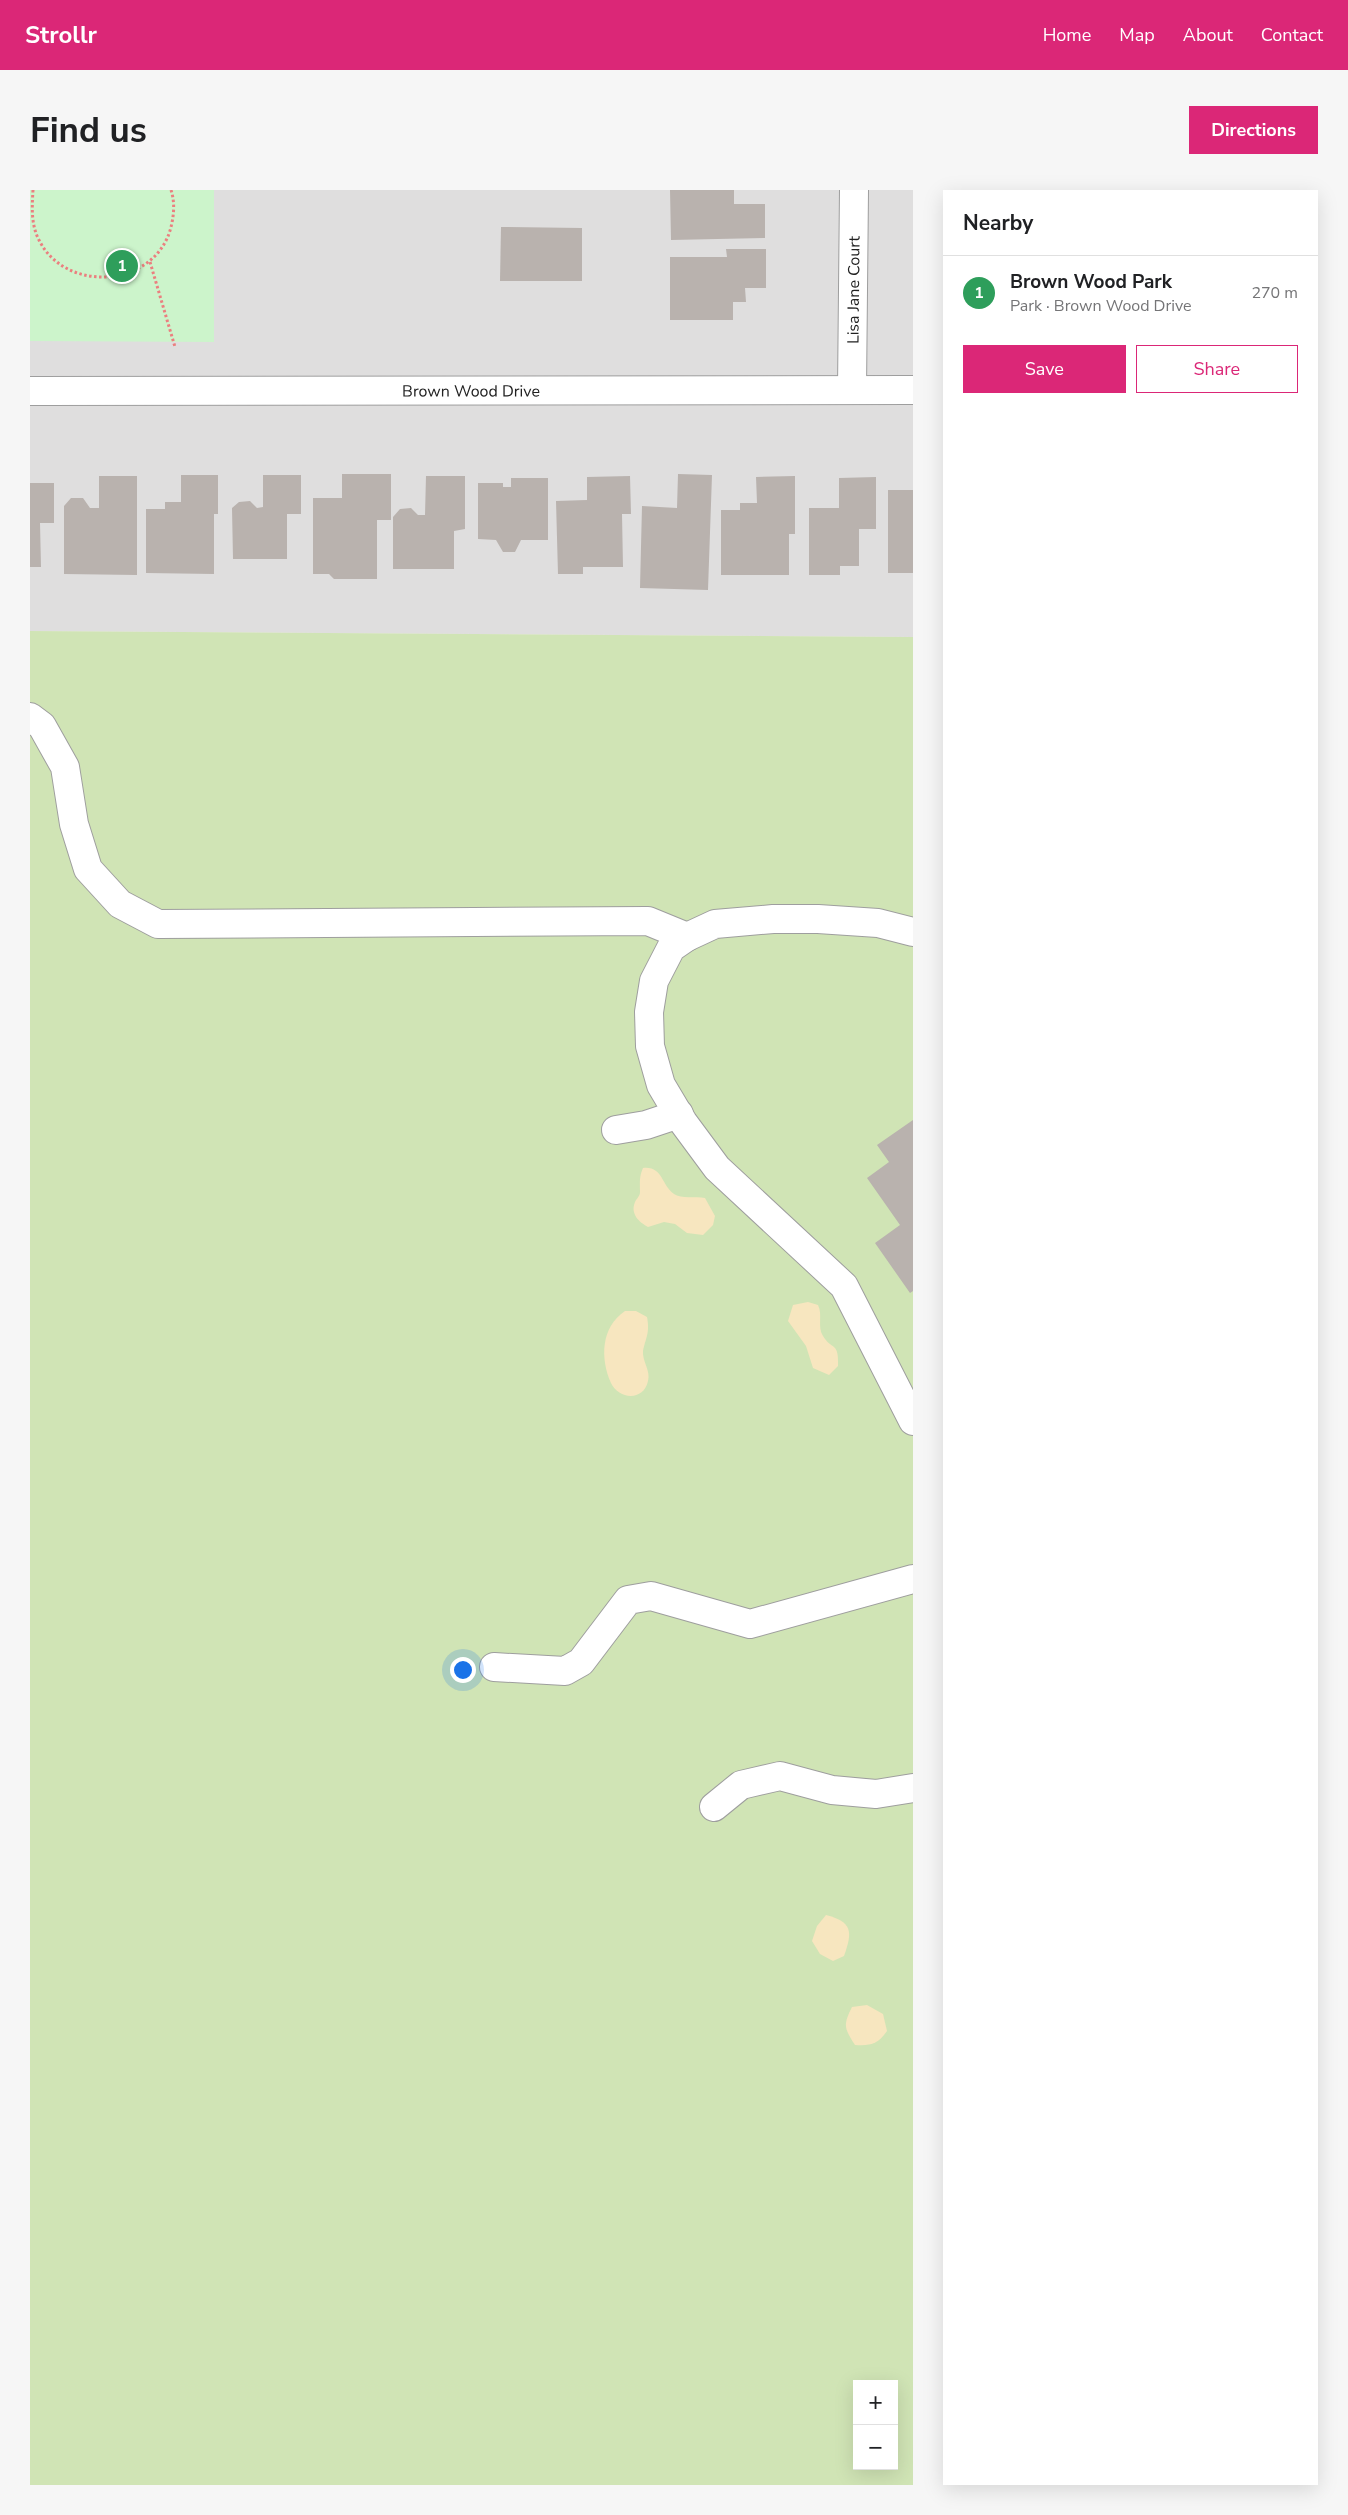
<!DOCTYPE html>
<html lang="en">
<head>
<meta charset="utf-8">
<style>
	:root { --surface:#fff; --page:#f6f6f6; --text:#202124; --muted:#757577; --line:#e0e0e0; --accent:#db2777 }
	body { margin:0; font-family:"Nunito Sans",sans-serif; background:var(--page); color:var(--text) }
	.controls { position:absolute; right:15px; bottom:15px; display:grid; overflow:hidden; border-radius:0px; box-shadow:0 5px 20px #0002 }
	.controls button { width:45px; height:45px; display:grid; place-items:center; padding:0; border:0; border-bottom:1px solid var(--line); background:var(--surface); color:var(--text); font:25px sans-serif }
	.you { position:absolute; left:432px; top:1479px; width:18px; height:18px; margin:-12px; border:4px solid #fff; border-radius:50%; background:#1a73e8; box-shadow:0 0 0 8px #1a73e833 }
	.badge { display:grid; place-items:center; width:32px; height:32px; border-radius:50%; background:var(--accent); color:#fff; font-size:16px; font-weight:700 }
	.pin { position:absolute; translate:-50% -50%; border:2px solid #fff; box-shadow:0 1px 5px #0006 }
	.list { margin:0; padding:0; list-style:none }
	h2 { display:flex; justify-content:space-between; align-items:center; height:65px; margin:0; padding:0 20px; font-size:21px }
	h2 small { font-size:16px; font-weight:400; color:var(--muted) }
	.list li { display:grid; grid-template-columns:32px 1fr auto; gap:15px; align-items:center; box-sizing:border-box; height:75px; padding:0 20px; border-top:1px solid var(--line) }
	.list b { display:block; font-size:19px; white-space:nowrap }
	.list p { margin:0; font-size:16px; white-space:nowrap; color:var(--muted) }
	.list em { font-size:16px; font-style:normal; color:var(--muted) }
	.actions { display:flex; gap:10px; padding:15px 20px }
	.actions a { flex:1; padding:11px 0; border:1px solid var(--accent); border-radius:0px; text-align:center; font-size:18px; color:var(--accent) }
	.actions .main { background:var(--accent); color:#fff }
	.map { position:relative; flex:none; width:883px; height:2295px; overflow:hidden; border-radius:0px }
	header { display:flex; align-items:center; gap:30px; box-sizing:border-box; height:70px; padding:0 25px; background:var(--accent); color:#fff }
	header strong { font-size:24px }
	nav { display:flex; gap:28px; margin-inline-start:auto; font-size:18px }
	.intro { display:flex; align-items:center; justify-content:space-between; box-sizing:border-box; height:120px; padding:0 30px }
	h1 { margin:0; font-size:35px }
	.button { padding:12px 22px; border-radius:0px; background:var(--accent); color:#fff; font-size:18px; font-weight:700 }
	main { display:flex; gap:30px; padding:0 30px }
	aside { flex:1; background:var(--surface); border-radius:0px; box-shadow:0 5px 20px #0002 }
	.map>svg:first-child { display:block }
	.residential { fill:#dfdede }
	.grass { fill:#d0e4b5; fill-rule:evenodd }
	.sand { fill:#f7e6bf }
	.park { fill:#ccf4cb }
	.building { fill:#b9b2ae }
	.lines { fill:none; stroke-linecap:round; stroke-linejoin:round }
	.minor-casing { stroke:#9e9e9e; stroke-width:30 }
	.path { stroke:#eb7f7f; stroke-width:3; stroke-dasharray:2.5 2.5; stroke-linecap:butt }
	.minor { stroke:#fff; stroke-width:28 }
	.labels { text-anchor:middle; stroke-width:4; stroke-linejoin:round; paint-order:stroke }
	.street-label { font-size:16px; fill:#212121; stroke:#fff }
</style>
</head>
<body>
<header>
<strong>Strollr</strong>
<nav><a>Home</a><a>Map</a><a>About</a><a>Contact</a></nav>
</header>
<div class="intro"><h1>Find us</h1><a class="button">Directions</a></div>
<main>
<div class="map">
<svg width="883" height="2295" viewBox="0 0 883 2295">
	<rect width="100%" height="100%" fill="#f0ede8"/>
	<!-- residential -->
	<polygon class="residential" points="0,0 883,0 883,447 0,441"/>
	<!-- grass -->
	<path class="grass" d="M0,441L883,447V2295H0ZM827,2194H864V2276H827Z"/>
	<!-- sand -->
	<g class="sand">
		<path d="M613,978C633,976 631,995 644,1004C651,1009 666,1006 675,1008L685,1026L683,1035L673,1045L657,1043L645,1034L634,1032L618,1037C609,1032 600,1024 605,1012C607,1008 610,1006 610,1002C610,992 609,987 613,978Z"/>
		<path d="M778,1112L788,1115C793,1125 787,1137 793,1146C802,1161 809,1151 808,1176L799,1185L783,1178L776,1156L758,1131L763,1115Z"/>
		<path d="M595,1121H606L617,1127C620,1143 616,1147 613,1161C612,1171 621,1181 618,1191C614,1211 589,1210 581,1193C570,1168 571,1137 595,1121Z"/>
		<path d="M796,1725C822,1732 823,1741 814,1766L803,1771L790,1764L782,1751L787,1736Z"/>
		<path d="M837,1815L853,1824L857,1841C848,1854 841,1856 825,1855C814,1838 813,1835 822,1817Z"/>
	</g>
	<!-- park -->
	<polygon class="park" points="0,0 184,0 184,152 0,151"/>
	<!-- building -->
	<g class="building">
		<polygon points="640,0 704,0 704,14 735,14 735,48 641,50"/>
		<polygon points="471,37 552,38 552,91 470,91"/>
		<polygon points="696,59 736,59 736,98 715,98 716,112 703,112 703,130 640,130 640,67 697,67"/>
		<polygon points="312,284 361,284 361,330 347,330 347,389 304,389 299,384 283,384 283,308 312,308"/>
		<polygon points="648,284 682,285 678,400 610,398 612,316 647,318"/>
		<polygon points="151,285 188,285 188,324 184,324 184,384 116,383 116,319 135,319 135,312 151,312"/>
		<polygon points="233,285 271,285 271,324 257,324 257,369 203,369 202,318 209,312 220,311 227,318 233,317"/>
		<polygon points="69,286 107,286 107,385 34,384 34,316 41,308 53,308 60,318 69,318"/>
		<polygon points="396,286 435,286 435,339 424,341 424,379 363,379 363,327 370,319 381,318 388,325 395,325"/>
		<polygon points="600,286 601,324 592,324 593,377 553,377 553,384 528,384 526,311 557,310 557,287"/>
		<polygon points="765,286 765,344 759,344 759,385 691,385 691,320 710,320 710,313 727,313 726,287"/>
		<polygon points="846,287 846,339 829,339 829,376 810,376 810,385 779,385 779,318 809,318 809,288"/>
		<polygon points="481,288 518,288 518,350 491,350 485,362 473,362 466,350 448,349 448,293 473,293 473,297 481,297"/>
		<polygon points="0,293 24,293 24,333 10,333 11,377 0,377"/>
		<rect x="858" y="300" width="25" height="83"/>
		<polygon points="883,930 883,1101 880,1103 845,1053 870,1035 837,988 859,972 847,955"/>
	</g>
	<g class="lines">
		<!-- minor casing -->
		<g class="minor-casing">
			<g id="minor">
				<path id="s1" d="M822,200L824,0"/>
				<path id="s2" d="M0,201L883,200"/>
				<polyline points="0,527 12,536 35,577 44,634 58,679 90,714 128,734 618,731 657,747"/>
				<polyline points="883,742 848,733 788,729 743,729 685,734 657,747 641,758 624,791 619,822 620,856 631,895 653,932 687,978 814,1096 883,1231"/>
				<polyline points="586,940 616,935 649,924"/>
				<polyline points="464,1477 535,1481 551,1472 598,1410 621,1406 720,1434 883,1389"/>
				<polyline points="684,1617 711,1595 750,1586 802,1600 846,1604 883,1598"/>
			</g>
		</g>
		<!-- path -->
		<g class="path">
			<path d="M3,0C2,17 1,33 8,48C34,105 126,98 141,37C144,25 145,12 141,0"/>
			<polyline points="120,72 145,157"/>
		</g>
		<!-- minor -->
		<use href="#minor" class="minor"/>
	</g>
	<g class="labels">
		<!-- street labels -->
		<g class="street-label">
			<text dy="6" stroke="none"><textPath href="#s1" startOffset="100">Lisa Jane Court</textPath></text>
			<text dy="6" stroke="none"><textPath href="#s2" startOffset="441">Brown Wood Drive</textPath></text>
		</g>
	</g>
</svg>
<div class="controls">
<button>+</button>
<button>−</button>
</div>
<div class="you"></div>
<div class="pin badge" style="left:92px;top:76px;background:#2e9e5b">1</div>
</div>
<aside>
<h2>Nearby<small></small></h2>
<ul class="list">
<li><span class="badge" style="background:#2e9e5b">1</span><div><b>Brown Wood Park</b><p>Park · Brown Wood Drive</p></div><em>270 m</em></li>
</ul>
<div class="actions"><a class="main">Save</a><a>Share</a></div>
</aside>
</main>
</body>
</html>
